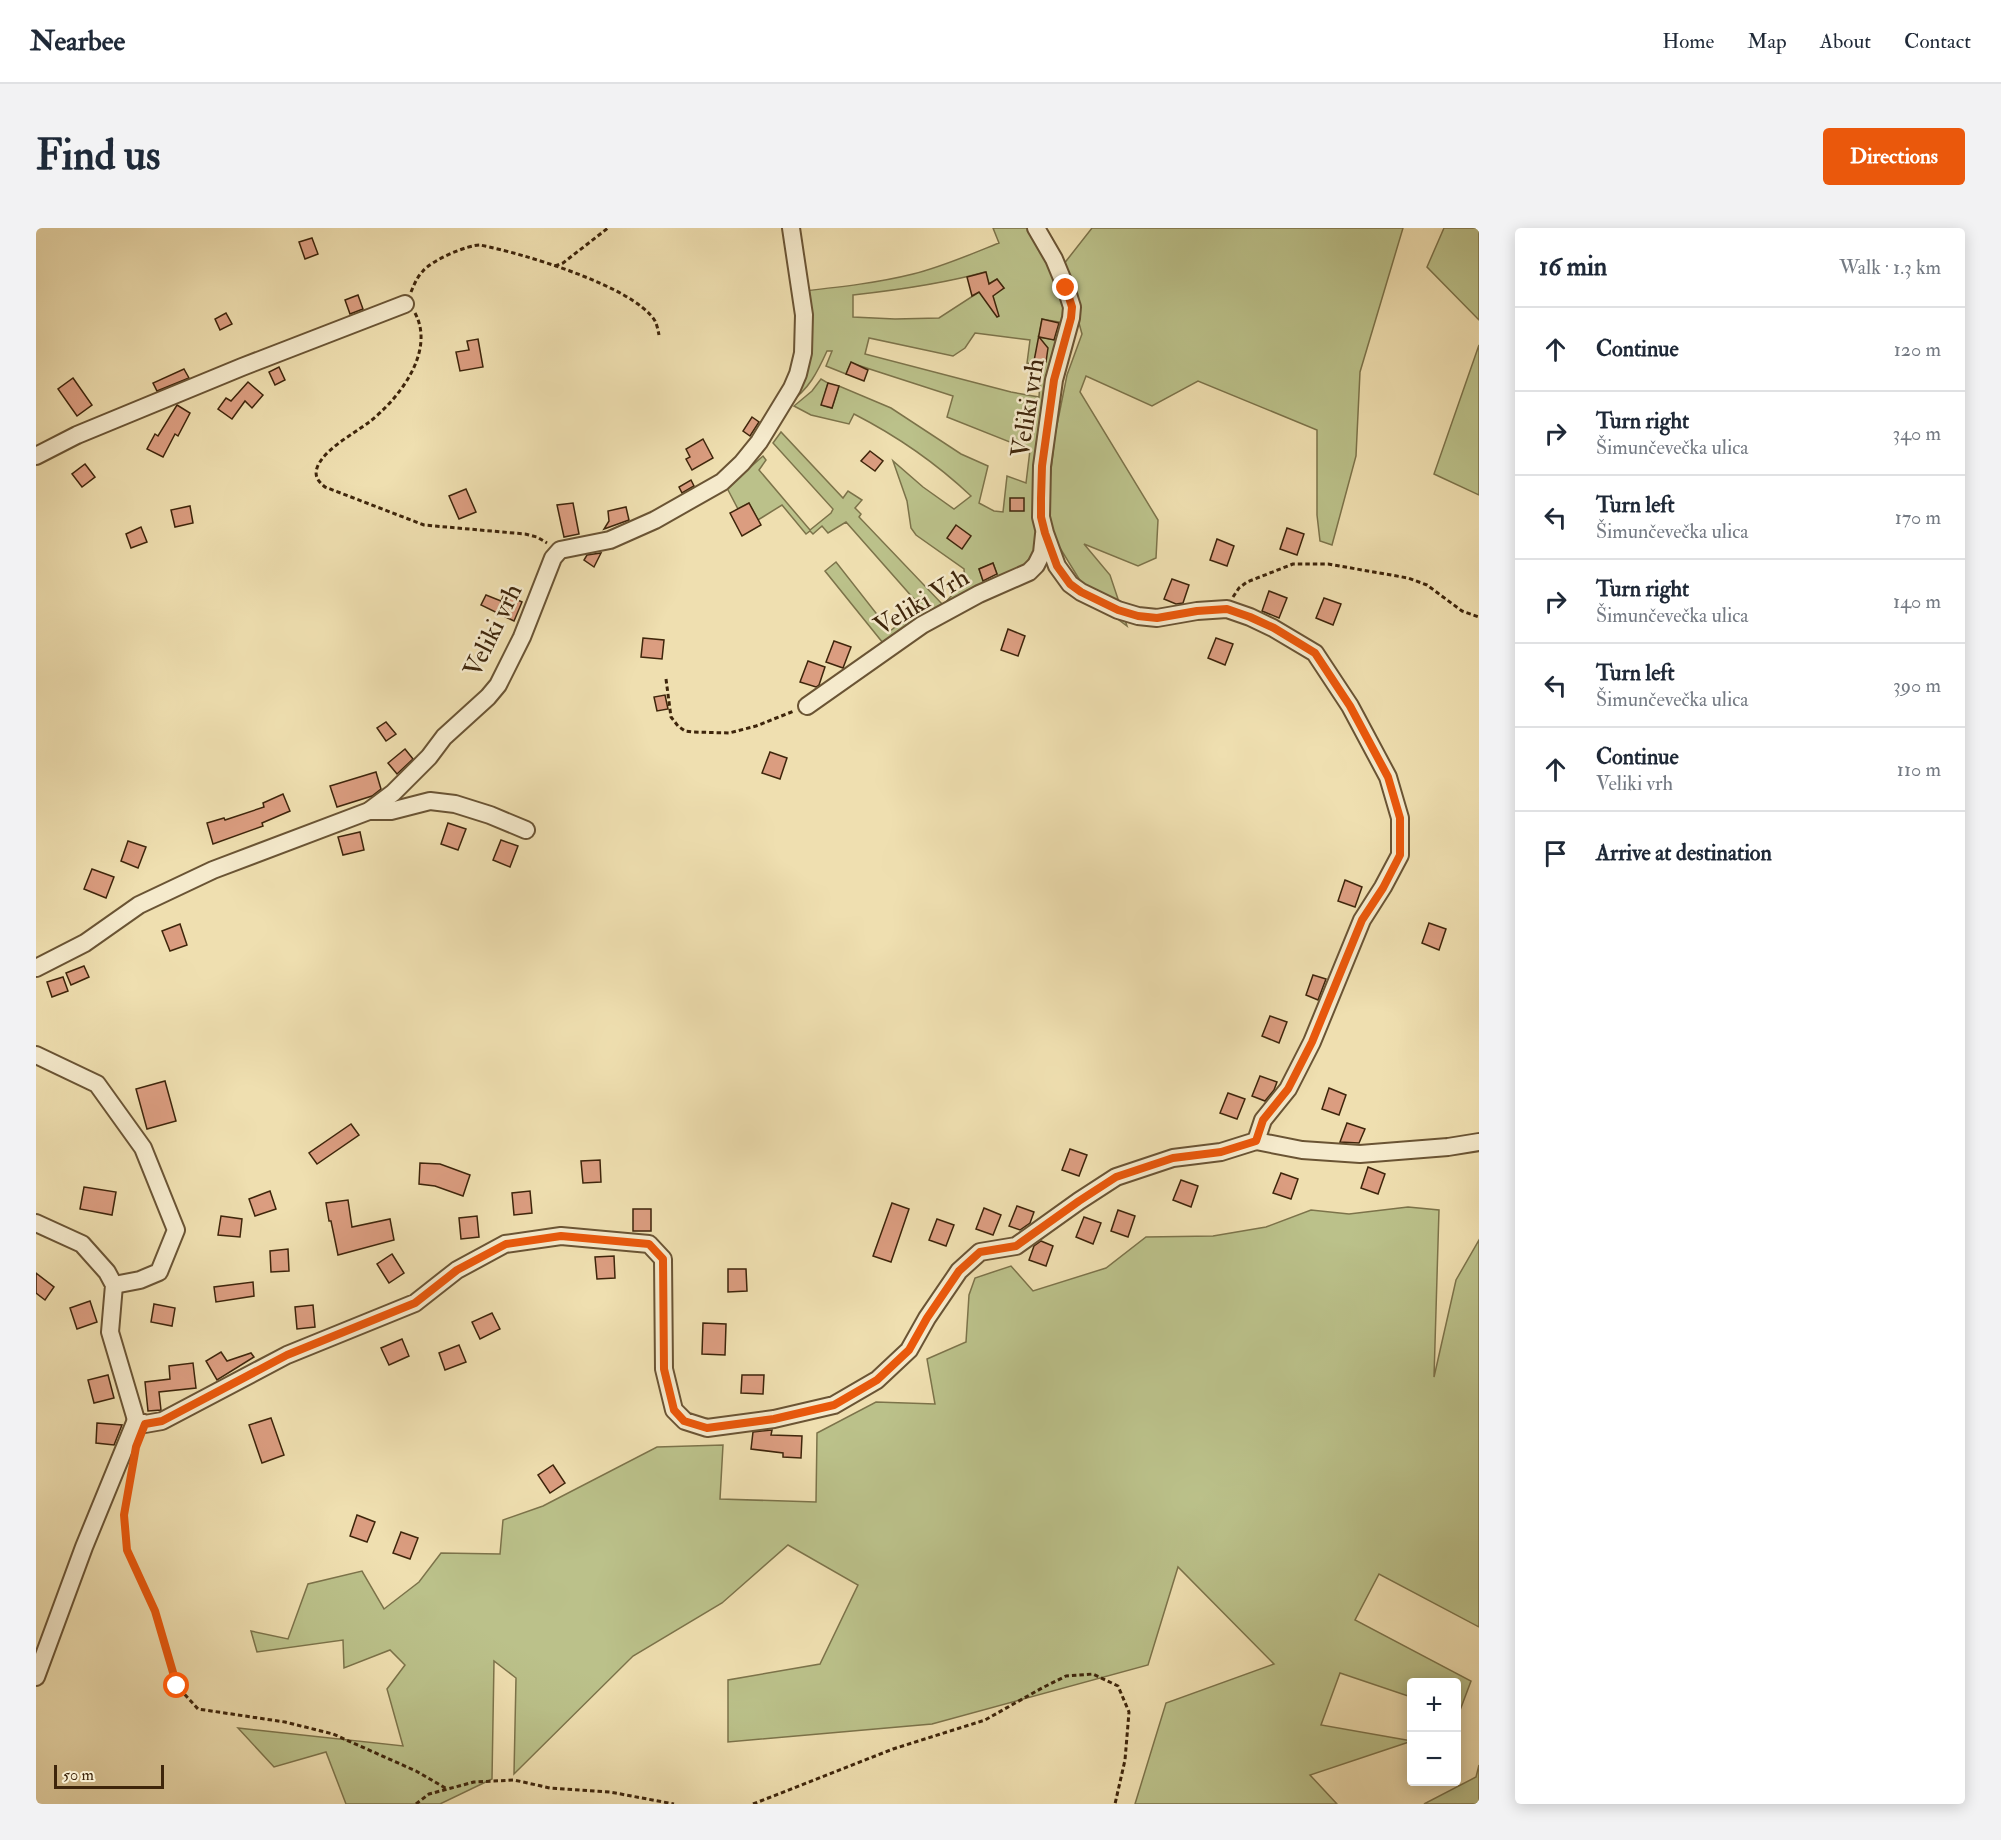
<!DOCTYPE html>
<html lang="en">
<head>
<meta charset="utf-8">
<style>
	:root { --surface:#fff; --page:#f2f2f3; --text:#1f2937; --muted:#747a83; --line:#e0e1e3; --accent:#ea580c }
	body { margin:0; font-family:"IM FELL Double Pica",serif; background:var(--page); color:var(--text) }
	.controls { position:absolute; right:18px; bottom:18px; display:grid; overflow:hidden; border-radius:6px; box-shadow:0 3px 15px #0003 }
	.controls button { width:54px; height:54px; display:grid; place-items:center; padding:0; border:0; border-bottom:2px solid var(--line); background:var(--surface); color:var(--text); font:30px sans-serif }
	.scale { position:absolute; left:18px; bottom:15px; width:110px; box-sizing:border-box; padding-left:6px; border:3px solid #3e250b; border-top:0; font-size:16px; line-height:21px; white-space:nowrap; color:#3e250b; -webkit-text-stroke:4px #f5eacc; paint-order:stroke }
	.stop { position:absolute; width:18px; height:18px; margin:-14px; border:4px solid #ea580c; border-radius:50%; background:#fff }
	.stop.end { background:#ea580c; border-color:#fff; box-shadow:0 2px 6px #0008 }
	.list { margin:0; padding:0; list-style:none }
	h2 { display:flex; justify-content:space-between; align-items:center; height:78px; margin:0; padding:0 24px; font-size:26px }
	h2 small { font-size:20px; font-weight:400; color:var(--muted) }
	.list li { display:grid; grid-template-columns:39px 1fr auto; gap:18px; align-items:center; box-sizing:border-box; height:84px; padding:0 24px; border-top:2px solid var(--line) }
	.list b { display:block; font-size:22px; white-space:nowrap }
	.list p { margin:0; font-size:20px; white-space:nowrap; color:var(--muted) }
	.list em { font-size:20px; font-style:normal; color:var(--muted) }
	.icon { flex:none; width:33px; height:33px; fill:none; stroke:currentColor; stroke-width:2; stroke-linecap:round; stroke-linejoin:round }
	.map { position:relative; flex:none; width:1443px; height:1576px; overflow:hidden; border-radius:6px }
	header { display:flex; align-items:center; gap:36px; box-sizing:border-box; height:84px; padding:0 30px; background:var(--surface); border-bottom:2px solid var(--line) }
	header strong { font-size:28px }
	nav { display:flex; gap:33px; margin-inline-start:auto; font-size:21px }
	.intro { display:flex; align-items:center; justify-content:space-between; box-sizing:border-box; height:144px; padding:0 36px }
	h1 { margin:0; font-size:42px }
	.button { padding:15px 27px; border-radius:6px; background:var(--accent); color:#fff; font-size:21px; font-weight:700 }
	main { display:flex; gap:36px; padding:0 36px }
	aside { flex:1; background:var(--surface); border-radius:6px; box-shadow:0 3px 15px #0003 }
	.map>svg:first-child { display:block }
	.green { fill:#bbc18a; stroke:#7c734a; stroke-width:1.5; fill-rule:evenodd }
	.building { fill:#db9d80; stroke:#3e250b; stroke-width:1.5 }
	.lines { fill:none; stroke-linecap:round; stroke-linejoin:round }
	.minor-casing { stroke:#6a5434; stroke-width:20 }
	.path { stroke:#3e250b; stroke-width:3; stroke-dasharray:4.5 3; stroke-linecap:butt }
	.minor { stroke:#f5eacc; stroke-width:16 }
	.route { stroke:#ea580c; stroke-width:8 }
	.labels { text-anchor:middle; stroke-width:5; stroke-linejoin:round; paint-order:stroke }
	.street-label { font-size:26px; fill:#3e250b; stroke:#f5eacc }
</style>
</head>
<body>
<header>
<strong>Nearbee</strong>
<nav><a>Home</a><a>Map</a><a>About</a><a>Contact</a></nav>
</header>
<div class="intro"><h1>Find us</h1><a class="button">Directions</a></div>
<main>
<div class="map">
<svg width="1443" height="1576" viewBox="0 0 1443 1576">
	<rect width="100%" height="100%" fill="#efdfb0"/>
	<filter id="stains"><feTurbulence type="fractalNoise" baseFrequency=".00333" numOctaves="4"/><feColorMatrix values="0 0 0 0 .2 0 0 0 0 .09 0 0 0 0 .02 0 0 0 .5 -.17"/></filter>
	<radialGradient id="worn" r=".72"><stop offset=".6" stop-color="#630" stop-opacity="0"/><stop offset="1" stop-color="#630" stop-opacity=".3"/></radialGradient>
	<!-- green -->
	<g class="green">
		<path d="M957,0H995L1026,56L1029,95L1006,91L1003,109L1020,112L1021,118L1003,306C997,333 989,340 962,349L957,335L943,341L948,355L946,358L847,415L789,343L800,334L854,403L885,379L810,294L792,305L786,298L777,306L774,303L770,306L746,277L722,292L713,275L702,281L691,260L727,228L730,232L723,242L774,302L795,285L797,281L737,215L745,204L807,270L812,263L826,272L819,280L825,286L823,289L907,377L929,353L928,341L880,307L875,300L871,273L857,233L887,259L918,281L935,268C900,235 861,208 818,186L813,196L775,187L758,178L776,163L785,151L792,155L786,177L796,180L803,158L855,180L925,226L952,238L943,275L958,283L967,284L971,248L990,255L994,222L911,189L917,168L815,135L810,146L790,138L796,123H791C781,145 773,161 753,175L767,63C804,59 841,55 877,46C906,39 935,26 963,15ZM949,44L953,56L961,51L968,60L943,64L903,90L859,91L817,89V67C862,62 906,56 949,44ZM939,105L994,112L991,135L1005,137L1003,169L975,164L829,126L833,110L917,128L929,120Z"/>
		<polygon points="1056,0 1367,0 1324,144 1320,228 1296,317 1284,313 1281,287 1281,202 1162,153 1116,178 1050,148 1044,164 1122,292 1120,330 1102,338 1048,316 1074,347 1091,398 1056,372 1016,307 1012,268 1019,207 1031,147 1046,106 1027,37"/>
		<polygon points="1408,0 1443,0 1443,92 1391,39"/>
		<polygon points="1443,117 1443,267 1398,246"/>
		<polygon points="1372,979 1403,982 1398,1149 1420,1052 1443,1012 1443,1399 1343,1346 1319,1392 1435,1453 1423,1485 1421,1484 1420,1454 1376,1454 1375,1469 1304,1445 1285,1497 1376,1513 1274,1547 1301,1576 1099,1576 1130,1475 1238,1436 1142,1339 1112,1437 896,1496 692,1514 692,1452 784,1436 822,1357 752,1317 686,1375 597,1428 478,1546 480,1450 458,1433 456,1551 404,1576 310,1576 290,1524 238,1539 202,1500 367,1518 351,1461 369,1437 354,1422 308,1440 307,1412 221,1424 215,1403 252,1411 272,1356 326,1343 348,1381 383,1354 405,1325 464,1326 467,1292 507,1278 621,1219 687,1217 684,1271 780,1274 781,1205 840,1174 899,1176 891,1131 930,1114 933,1067 939,1050 975,1038 997,1063 1070,1040 1110,1009 1177,1008 1230,999 1275,982 1313,986"/>
		<polygon points="1443,1537 1443,1576 1388,1576 1440,1549"/>
	</g>
	<!-- building -->
	<g class="building">
		<polygon points="276,10 282,26 269,31 263,14"/>
		<polygon points="950,44 953,56 961,51 968,60 957,68 963,88 961,89 943,64 936,68 931,49"/>
		<polygon points="322,67 327,81 314,86 309,72"/>
		<polygon points="190,85 196,96 184,102 179,91"/>
		<polygon points="1006,91 1023,95 1018,112 1003,109 1012,120 1010,134 998,133"/>
		<polygon points="442,111 447,139 424,143 420,124 433,122 431,113"/>
		<polygon points="815,134 832,142 828,153 810,146"/>
		<polygon points="243,139 249,152 239,157 233,144"/>
		<polygon points="148,141 153,150 121,163 117,155"/>
		<polygon points="37,150 56,177 41,188 22,161"/>
		<polygon points="212,154 227,167 216,180 209,173 196,191 182,181 190,170 195,173"/>
		<polygon points="792,155 803,158 796,180 785,177"/>
		<polygon points="141,177 154,185 142,208 139,206 127,229 111,221 119,206 122,208"/>
		<polygon points="716,189 723,194 714,208 707,203"/>
		<polygon points="667,211 677,230 656,242 650,231 654,229 650,221"/>
		<polygon points="834,223 847,233 839,243 825,233"/>
		<polygon points="49,236 59,249 46,259 36,246"/>
		<polygon points="655,252 658,258 646,265 643,259"/>
		<polygon points="430,261 440,284 423,291 413,268"/>
		<rect x="974" y="270" width="14" height="13"/>
		<polygon points="537,275 543,306 528,309 521,277"/>
		<polygon points="713,275 725,297 706,308 694,285"/>
		<polygon points="154,278 157,295 139,299 135,282"/>
		<polygon points="590,279 593,292 568,301 573,293 572,283"/>
		<polygon points="920,297 935,308 926,321 911,310"/>
		<polygon points="105,299 111,314 95,320 90,306"/>
		<polygon points="1251,300 1268,306 1261,327 1244,321"/>
		<polygon points="1181,311 1198,318 1191,338 1174,332"/>
		<polygon points="565,325 558,339 548,332 551,327"/>
		<polygon points="957,335 961,346 947,353 943,341"/>
		<polygon points="1136,351 1153,357 1147,375 1140,376 1128,371"/>
		<polygon points="1233,363 1251,370 1243,390 1226,383"/>
		<polygon points="468,366 486,374 478,393 445,377 450,367 465,373"/>
		<polygon points="1288,370 1305,376 1297,397 1280,390"/>
		<polygon points="972,401 989,408 982,428 965,422"/>
		<polygon points="607,410 628,412 626,431 605,429"/>
		<polygon points="1180,410 1197,416 1189,437 1172,430"/>
		<polygon points="798,413 815,419 807,440 790,434"/>
		<polygon points="772,433 789,439 783,457 780,459 764,454"/>
		<polygon points="629,467 632,481 621,483 618,469"/>
		<polygon points="350,494 360,506 350,513 341,500"/>
		<polygon points="369,521 377,531 361,546 352,535"/>
		<polygon points="734,524 751,530 744,551 726,545"/>
		<polygon points="340,544 345,561 336,568 301,579 294,558"/>
		<polygon points="247,566 254,583 226,595 227,598 177,616 171,595 188,590 189,592 228,579 227,575"/>
		<polygon points="412,595 430,601 422,622 405,616"/>
		<polygon points="324,604 328,622 307,627 302,609"/>
		<polygon points="465,612 482,618 474,639 457,632"/>
		<polygon points="92,613 110,619 102,640 85,633"/>
		<polygon points="56,641 78,649 70,670 48,661"/>
		<polygon points="1309,652 1326,659 1319,679 1302,673"/>
		<polygon points="1393,695 1410,701 1403,722 1386,715"/>
		<polygon points="144,696 151,717 134,723 126,703"/>
		<polygon points="48,738 53,749 35,757 30,745"/>
		<polygon points="1277,747 1290,751 1282,772 1270,767"/>
		<polygon points="27,749 32,763 16,769 11,754"/>
		<polygon points="1234,788 1251,794 1243,815 1226,808"/>
		<polygon points="1224,848 1241,854 1238,862 1229,873 1216,868"/>
		<polygon points="129,853 140,893 111,901 100,861"/>
		<polygon points="1293,860 1310,867 1303,887 1286,881"/>
		<polygon points="1192,865 1209,871 1201,891 1184,885"/>
		<polygon points="1311,895 1329,901 1323,915 1304,914"/>
		<polygon points="315,896 323,907 281,936 273,925"/>
		<polygon points="1034,921 1051,927 1043,948 1026,942"/>
		<polygon points="564,932 565,954 547,955 545,933"/>
		<polygon points="384,935 404,936 434,947 427,968 399,958 383,956"/>
		<polygon points="1332,939 1349,946 1342,966 1325,960"/>
		<polygon points="1245,945 1262,951 1255,971 1237,965"/>
		<polygon points="1145,952 1162,958 1155,979 1137,972"/>
		<polygon points="48,959 80,964 76,987 44,981"/>
		<polygon points="234,963 240,981 219,988 213,971"/>
		<polygon points="494,963 496,985 478,987 476,965"/>
		<polygon points="312,972 316,999 354,991 358,1012 302,1027 295,993 293,993 290,975"/>
		<polygon points="856,975 873,981 855,1034 837,1028"/>
		<polygon points="981,978 998,984 994,995 984,1002 973,998"/>
		<polygon points="948,980 965,987 957,1007 940,1001"/>
		<rect x="597" y="981" width="18" height="22"/>
		<polygon points="1082,982 1099,988 1092,1009 1075,1003"/>
		<polygon points="185,988 206,991 204,1009 182,1007"/>
		<polygon points="441,988 443,1009 425,1011 423,990"/>
		<polygon points="1048,989 1065,995 1057,1016 1040,1009"/>
		<polygon points="901,991 918,997 910,1018 893,1012"/>
		<polygon points="1005,1013 1017,1018 1010,1038 993,1032 998,1018"/>
		<polygon points="252,1021 253,1043 235,1044 234,1023"/>
		<polygon points="356,1026 368,1045 353,1055 341,1036"/>
		<polygon points="578,1028 579,1050 561,1051 559,1029"/>
		<polygon points="692,1041 710,1041 711,1063 692,1064"/>
		<polygon points="0,1045 18,1059 9,1072 0,1065"/>
		<polygon points="217,1054 218,1068 180,1074 178,1059"/>
		<polygon points="54,1073 61,1094 41,1101 34,1080"/>
		<polygon points="118,1076 139,1080 136,1098 115,1094"/>
		<polygon points="277,1077 279,1099 261,1101 259,1079"/>
		<polygon points="456,1085 464,1101 444,1111 436,1094"/>
		<polygon points="667,1095 690,1096 689,1127 666,1126"/>
		<polygon points="366,1111 373,1128 353,1137 345,1120"/>
		<polygon points="423,1117 430,1134 409,1142 403,1125"/>
		<polygon points="185,1124 191,1133 215,1125 218,1129 181,1152 170,1133"/>
		<polygon points="157,1135 160,1160 123,1164 125,1182 112,1183 109,1154 134,1151 133,1138"/>
		<polygon points="72,1147 78,1170 58,1175 52,1152"/>
		<polygon points="706,1147 728,1147 727,1166 705,1165"/>
		<polygon points="235,1190 248,1227 226,1235 213,1197"/>
		<polygon points="61,1195 86,1197 78,1217 60,1215"/>
		<polygon points="736,1202 735,1207 766,1208 765,1230 747,1229 747,1225 715,1221 717,1204"/>
		<polygon points="517,1237 529,1255 514,1265 502,1247"/>
		<polygon points="321,1287 339,1294 331,1314 314,1308"/>
		<polygon points="365,1304 382,1310 374,1331 357,1325"/>
	</g>
	<g class="lines">
		<!-- minor casing -->
		<g class="minor-casing">
			<g id="minor">
				<polyline points="0,228 41,207 206,139 369,76"/>
				<polyline points="771,478 886,397 943,366 993,344 1000,337 1006,325 1008,306"/>
				<polyline points="333,583 355,583 394,573 419,576 454,587 490,602"/>
				<polyline points="0,740 49,715 103,677 177,642 333,583 357,565 393,529 408,509 452,469 462,457 486,409 517,330 524,322 574,312 619,292 686,254 706,235 723,214 756,160 762,146 767,125 768,87 755,0"/>
				<polyline points="0,827 61,856 107,920 140,1002 123,1044 104,1052 78,1057"/>
				<polyline points="1220,913 1266,922 1324,926 1412,919 1443,914"/>
				<polyline points="0,995 46,1016 71,1044 78,1057 74,1104 98,1185 100,1192 109,1196 126,1193 251,1127 379,1075 421,1042 469,1016 525,1008 613,1016 627,1031 628,1141 638,1182 649,1193 671,1200 738,1191 798,1177 841,1152 873,1122 891,1090 923,1043 944,1024 980,1018 1043,973 1080,949 1137,930 1185,924 1220,913 1227,892 1252,861 1276,814 1326,692 1347,659 1364,627 1364,590 1352,549 1314,478 1279,425 1237,400 1214,389 1191,381 1161,383 1121,390 1102,388 1082,382 1045,364 1034,356 1021,338 1009,305 1005,289 1006,238 1018,152 1035,90 1036,79 1030,60 1018,31 1000,0"/>
				<polyline points="0,1449 48,1319 100,1192"/>
			</g>
		</g>
		<!-- path -->
		<g class="path">
			<polyline points="519,38 527,35 572,0"/>
			<path d="M375,64C378,57 381,49 387,43C396,32 431,17 444,17C485,25 598,58 619,93C621,97 622,102 623,107"/>
			<path d="M379,85C400,124 362,172 332,195C317,206 287,222 281,240C278,249 283,254 289,259L388,297L489,306L501,309L511,315"/>
			<polyline points="1197,369 1203,360 1211,354 1257,336 1292,336 1372,350 1391,357 1426,383 1443,389"/>
			<polyline points="630,451 635,489 642,498 649,503 657,504 693,505 720,498 758,483"/>
			<polyline points="95,1247 88,1287 91,1322 119,1383 141,1458 162,1481 249,1494 297,1506 380,1543 411,1561"/>
			<polyline points="380,1576 393,1566 438,1554 478,1552 514,1560 574,1564 638,1576"/>
			<polyline points="717,1576 857,1521 949,1492 1006,1460 1030,1448 1057,1446 1082,1458 1093,1484 1089,1532 1079,1576"/>
		</g>
		<!-- minor -->
		<use href="#minor" class="minor"/>
	</g>
	<g class="lines">
		<!-- route -->
		<polyline class="route" points="141,1458 119,1383 91,1322 88,1287 100,1219 109,1196 126,1193 251,1127 379,1075 421,1042 470,1016 525,1008 613,1016 627,1031 628,1141 638,1182 648,1193 671,1200 738,1191 798,1177 841,1152 873,1122 891,1090 923,1043 944,1024 980,1018 1043,973 1080,949 1137,930 1185,924 1220,913 1227,892 1252,861 1276,814 1326,692 1347,660 1364,627 1364,590 1352,549 1314,478 1279,425 1238,400 1214,389 1191,381 1161,383 1121,390 1102,388 1082,382 1045,364 1034,356 1021,338 1009,305 1005,289 1005,270 1006,238 1018,152 1035,90 1036,79 1030,60"/>
	</g>
	<g class="labels">
		<!-- street labels -->
		<g class="street-label">
			<text transform="translate(991 180) rotate(-81)" y="9">Veliki vrh</text>
			<text transform="translate(885 373) rotate(-31)" y="9">Veliki Vrh</text>
			<text transform="translate(456 402) rotate(-64)" y="9">Veliki vrh</text>
		</g>
	</g>
	<rect width="100%" height="100%" filter="url(#stains)"/>
	<rect width="100%" height="100%" fill="url(#worn)"/>
</svg>
<div class="controls">
<button>+</button>
<button>−</button>
</div>
<div class="scale">50 m</div>
<div class="stop" style="left:141px;top:1458px"></div>
<div class="stop end" style="left:1030px;top:60px"></div>
</div>
<aside>
<h2>16 min<small>Walk · 1.3 km</small></h2>
<ul class="list">
<li><svg class="icon" aria-label="ahead" viewBox="0 0 24 24"><path d="M12 20V5M6 11l6-6 6 6"/></svg><div><b>Continue</b></div><em>120 m</em></li>
<li><svg class="icon" aria-label="right" viewBox="0 0 24 24"><path d="M7 20v-9h11M14 6l5 5-5 5"/></svg><div><b>Turn right</b><p>Šimunčevečka ulica</p></div><em>340 m</em></li>
<li><svg class="icon" aria-label="left" viewBox="0 0 24 24"><path d="M17 20v-9H6M10 6l-5 5 5 5"/></svg><div><b>Turn left</b><p>Šimunčevečka ulica</p></div><em>170 m</em></li>
<li><svg class="icon" aria-label="right" viewBox="0 0 24 24"><path d="M7 20v-9h11M14 6l5 5-5 5"/></svg><div><b>Turn right</b><p>Šimunčevečka ulica</p></div><em>140 m</em></li>
<li><svg class="icon" aria-label="left" viewBox="0 0 24 24"><path d="M17 20v-9H6M10 6l-5 5 5 5"/></svg><div><b>Turn left</b><p>Šimunčevečka ulica</p></div><em>390 m</em></li>
<li><svg class="icon" aria-label="ahead" viewBox="0 0 24 24"><path d="M12 20V5M6 11l6-6 6 6"/></svg><div><b>Continue</b><p>Veliki vrh</p></div><em>110 m</em></li>
<li><svg class="icon" aria-label="arrive" viewBox="0 0 24 24"><path d="M6 21V4h12l-3 4 3 4H6"/></svg><div><b>Arrive at destination</b></div></li>
</ul>
</aside>
</main>
</body>
</html>
